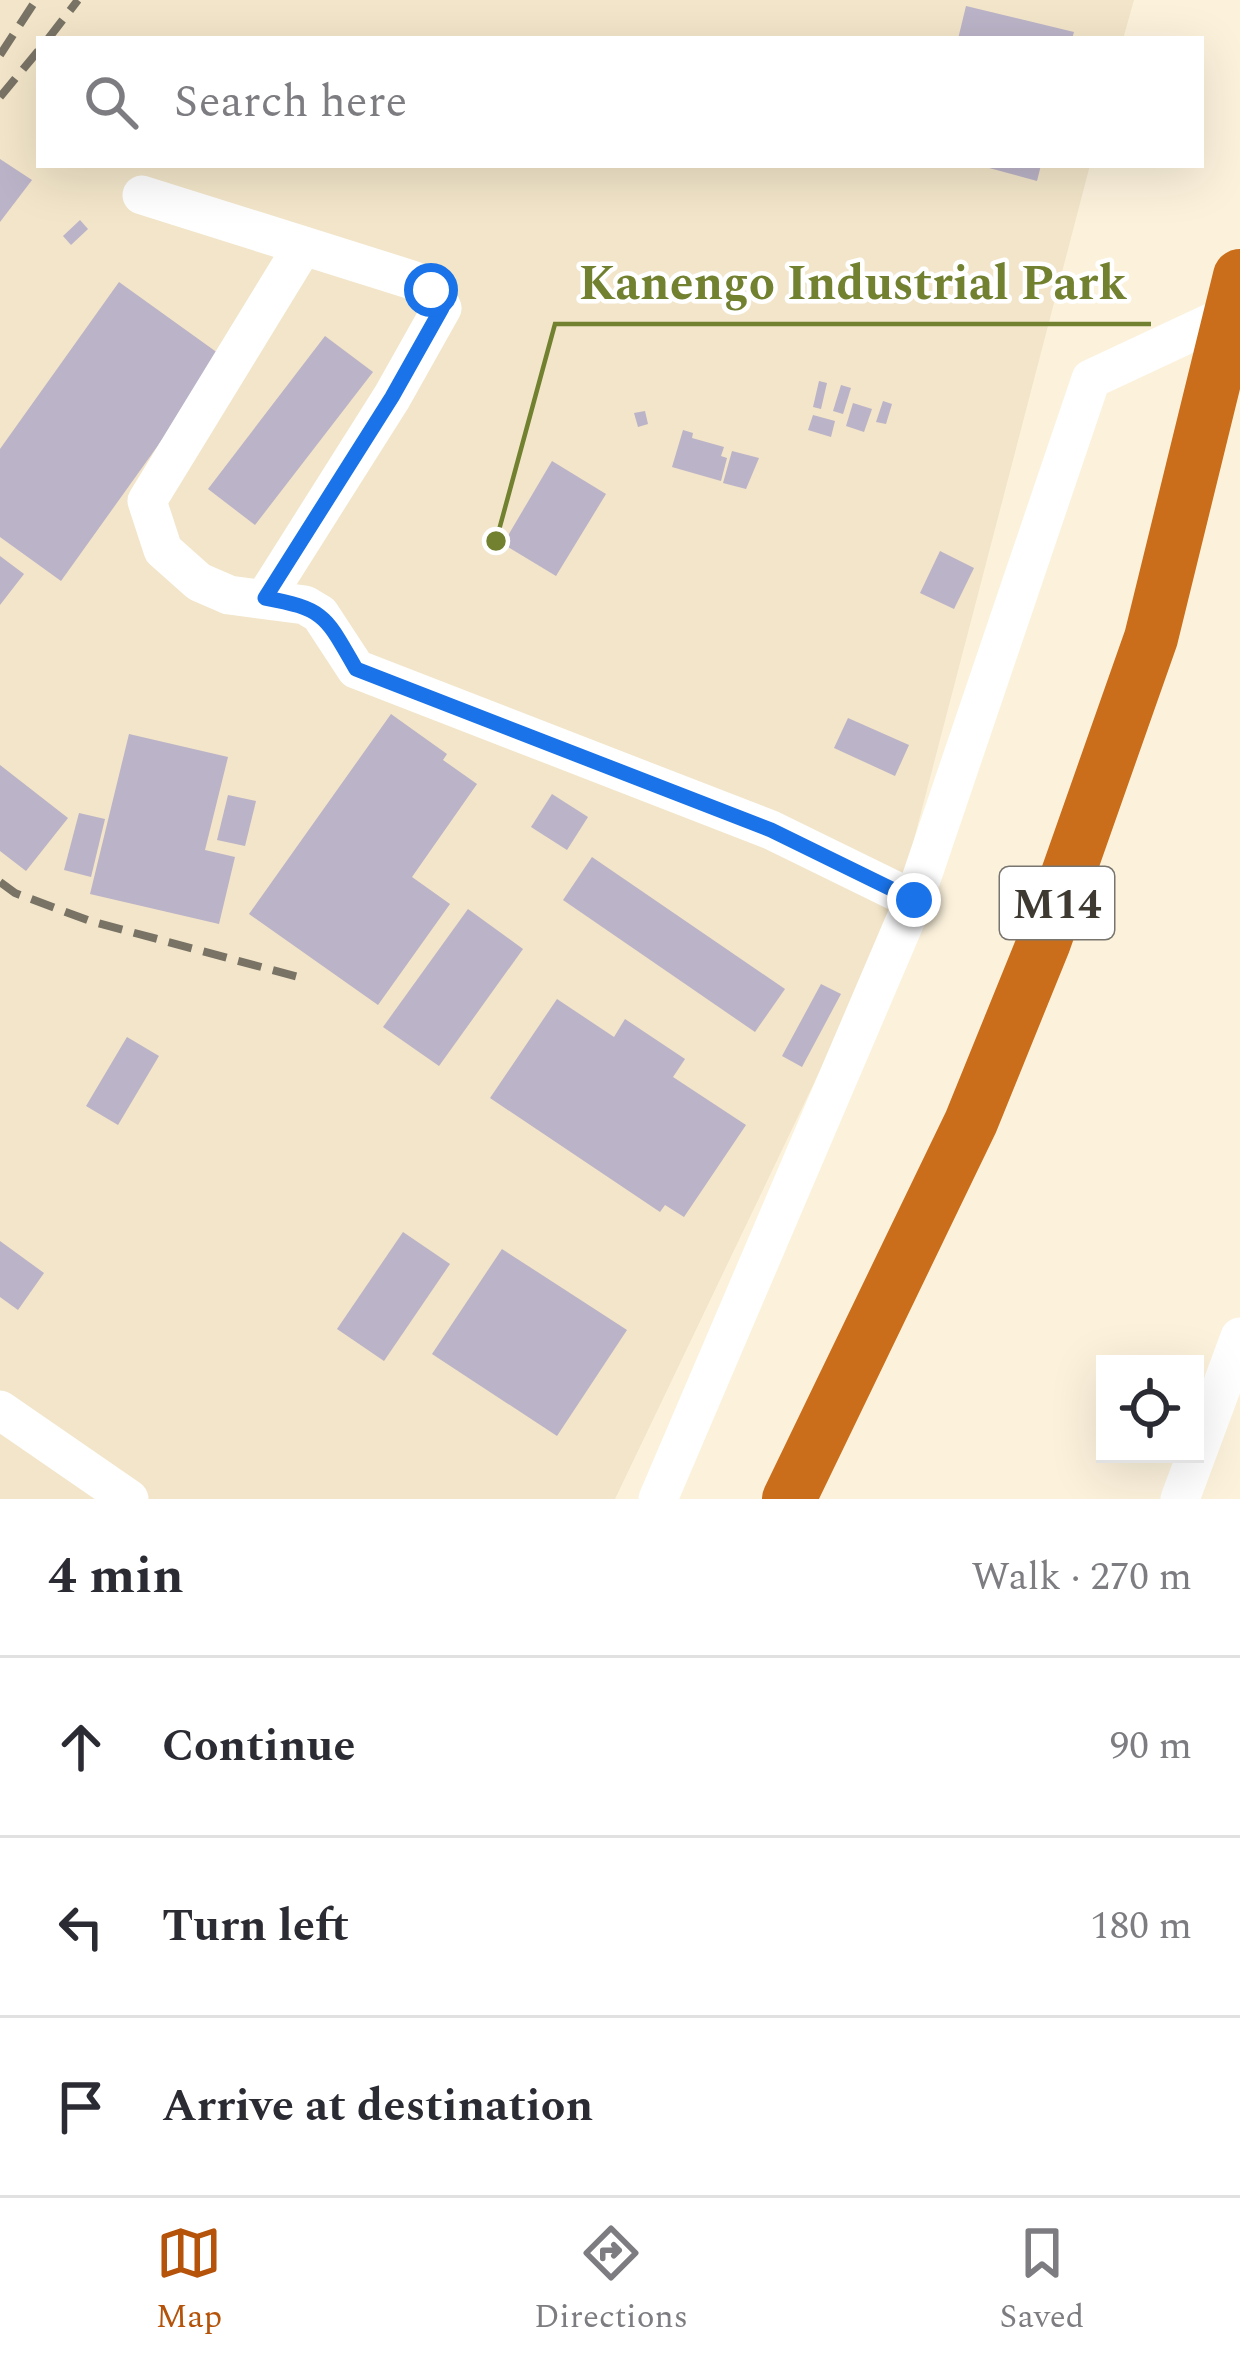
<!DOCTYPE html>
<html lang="en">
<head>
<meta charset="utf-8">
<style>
	:root { --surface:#fff; --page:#f2f2f3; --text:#2b2b33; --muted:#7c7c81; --line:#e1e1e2; --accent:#b45309 }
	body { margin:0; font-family:Spectral,serif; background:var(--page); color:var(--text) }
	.controls { position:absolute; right:36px; bottom:36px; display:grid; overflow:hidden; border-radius:0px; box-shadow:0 12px 48px #0002 }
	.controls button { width:108px; height:108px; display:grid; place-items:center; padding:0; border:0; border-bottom:3px solid var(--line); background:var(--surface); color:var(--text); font:60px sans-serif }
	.stop { position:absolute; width:36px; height:36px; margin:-27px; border:9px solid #1a73e8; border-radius:50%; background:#fff }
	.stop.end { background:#1a73e8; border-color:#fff; box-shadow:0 3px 12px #0008 }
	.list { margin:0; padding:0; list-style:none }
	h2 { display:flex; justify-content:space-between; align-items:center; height:156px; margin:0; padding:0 48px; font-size:51px }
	h2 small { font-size:39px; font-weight:400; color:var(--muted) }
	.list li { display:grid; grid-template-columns:78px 1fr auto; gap:36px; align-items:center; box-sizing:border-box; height:180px; padding:0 48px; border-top:3px solid var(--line) }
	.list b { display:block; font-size:45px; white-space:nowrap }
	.list em { font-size:39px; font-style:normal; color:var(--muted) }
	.icon { flex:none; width:66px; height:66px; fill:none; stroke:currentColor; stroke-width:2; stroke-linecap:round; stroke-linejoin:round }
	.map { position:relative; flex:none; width:1240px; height:1499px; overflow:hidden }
	.search { position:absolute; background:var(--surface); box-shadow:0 12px 48px #0002; left:36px; right:36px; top:36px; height:132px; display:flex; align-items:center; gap:30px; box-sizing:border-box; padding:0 42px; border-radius:0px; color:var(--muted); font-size:45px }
	.sheet { height:696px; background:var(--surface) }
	nav { display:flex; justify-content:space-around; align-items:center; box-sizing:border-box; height:168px; border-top:3px solid var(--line); background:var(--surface); font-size:33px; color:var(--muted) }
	nav a { display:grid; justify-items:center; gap:6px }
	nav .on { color:var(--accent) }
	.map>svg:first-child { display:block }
	.built { fill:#f2e5c9 }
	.building { fill:#bbb3c7 }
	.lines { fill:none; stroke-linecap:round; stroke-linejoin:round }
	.minor { stroke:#fff; stroke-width:39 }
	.highway { stroke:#ca6e1b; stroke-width:54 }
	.rail { stroke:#797366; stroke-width:8; stroke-dasharray:24 12; stroke-linecap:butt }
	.route { stroke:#1a73e8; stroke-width:15 }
	.labels { text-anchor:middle; stroke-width:9; stroke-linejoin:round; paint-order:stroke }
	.shield { fill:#fff; stroke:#78756f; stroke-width:3 }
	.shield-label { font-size:42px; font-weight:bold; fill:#3e3a31 }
	.leader { fill:none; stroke:#71812f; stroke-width:4.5 }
	.callout-dot { fill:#71812f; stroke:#fff; stroke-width:4.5 }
	.callout-label { font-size:48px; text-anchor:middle; font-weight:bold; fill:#71812f; stroke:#fff; stroke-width:9; stroke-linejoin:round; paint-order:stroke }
</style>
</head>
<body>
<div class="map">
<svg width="1240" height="1499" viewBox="0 0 1240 1499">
	<rect width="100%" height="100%" fill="#fcf2dc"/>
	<!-- built -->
	<polygon class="built" points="0,0 1134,0 1123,39 39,39 39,165 1090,165 894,916 615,1499 0,1499"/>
	<!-- building -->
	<g class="building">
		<polygon points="966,6 1074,32 1072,39 958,39"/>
		<polygon points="0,159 32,180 0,222"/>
		<polygon points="978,165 1041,165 1037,181"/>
		<polygon points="80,220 88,229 71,245 63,236"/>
		<polygon points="119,282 222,356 61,581 0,537 0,449"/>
		<polygon points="325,336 373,372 255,525 208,489"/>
		<polygon points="819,381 827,383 821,409 813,407"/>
		<polygon points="841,385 851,388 843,414 833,411"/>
		<polygon points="883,401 892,404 886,424 876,422"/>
		<polygon points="853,403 872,409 864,432 846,426"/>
		<polygon points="645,411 648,424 638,427 634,413"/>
		<polygon points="813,415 835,421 831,437 808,430"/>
		<polygon points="683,430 693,433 692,438 724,447 721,456 727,458 721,481 672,467"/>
		<polygon points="732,451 759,458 746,489 723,483"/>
		<polygon points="552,461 606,494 556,576 503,544"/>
		<polygon points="940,551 974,568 954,609 920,593"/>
		<polygon points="0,556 24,574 0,605"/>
		<polygon points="391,714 447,754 443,760 477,784 412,877 450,904 378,1005 249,914"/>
		<polygon points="848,718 909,745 895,776 834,748"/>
		<polygon points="129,734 228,757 205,850 235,857 219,924 90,894"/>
		<polygon points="0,765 68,818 26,871 0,851"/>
		<polygon points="552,794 588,817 567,850 531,827"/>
		<polygon points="228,795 256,801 245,846 217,840"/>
		<polygon points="79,813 105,819 91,877 64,870"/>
		<polygon points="592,857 785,989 755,1032 563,900"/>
		<polygon points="468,909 523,949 439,1066 383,1027"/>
		<polygon points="821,984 841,994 802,1067 782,1056"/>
		<polygon points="557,999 614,1037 625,1019 685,1059 673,1077 746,1125 684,1217 665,1205 660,1212 490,1098"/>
		<polygon points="127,1037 159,1056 118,1125 86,1106"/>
		<polygon points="403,1232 450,1264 384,1361 337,1329"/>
		<polygon points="0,1241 44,1273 18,1310 0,1297"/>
		<polygon points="502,1249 627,1330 557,1436 432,1354"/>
	</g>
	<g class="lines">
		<!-- minor -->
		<g class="minor">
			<polyline points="142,195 412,280 432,290 442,308 392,397 265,598"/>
			<polyline points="303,246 147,501 163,550 199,582 229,595 305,605 320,614 356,669 771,830 914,900"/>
			<polyline points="0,1410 129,1499"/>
			<polyline points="658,1499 914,900 1091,379 1230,314"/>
			<polyline points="1180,1499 1240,1337"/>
		</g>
		<!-- highway -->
		<polyline class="highway" points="789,1499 971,1122 1044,942 1151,638 1240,276"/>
		<!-- rail -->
		<g class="rail">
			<polyline points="48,39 78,0"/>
			<polyline points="0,55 36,0"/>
			<polyline points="0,97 39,50"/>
			<polyline points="0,882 15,893 90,921 306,979"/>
		</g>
	</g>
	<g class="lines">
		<!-- route -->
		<path class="route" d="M431,290L442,308L392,397L265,598C326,609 326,617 356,669L771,830L914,900"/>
	</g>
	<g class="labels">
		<!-- shield labels -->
		<rect class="shield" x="1000" y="867" width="114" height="72" rx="9"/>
		<g class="shield-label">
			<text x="1057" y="918">M14</text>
		</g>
	</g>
	<!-- callouts -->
	<path class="leader" d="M496 541L555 324H1151"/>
	<circle class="callout-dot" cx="496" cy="541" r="12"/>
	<g class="callout-label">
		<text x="853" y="299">Kanengo Industrial Park</text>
	</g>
</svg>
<div class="controls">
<button><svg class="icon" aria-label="locate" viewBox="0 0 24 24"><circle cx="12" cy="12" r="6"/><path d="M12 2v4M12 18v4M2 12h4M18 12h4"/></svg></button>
</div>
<div class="stop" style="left:431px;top:290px"></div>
<div class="stop end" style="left:914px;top:900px"></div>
<div class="search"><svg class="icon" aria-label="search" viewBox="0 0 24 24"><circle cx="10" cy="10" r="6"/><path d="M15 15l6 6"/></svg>Search here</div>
</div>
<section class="sheet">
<h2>4 min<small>Walk · 270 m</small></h2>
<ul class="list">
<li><svg class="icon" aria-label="ahead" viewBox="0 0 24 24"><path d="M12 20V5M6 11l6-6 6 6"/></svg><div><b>Continue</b></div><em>90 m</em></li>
<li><svg class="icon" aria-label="left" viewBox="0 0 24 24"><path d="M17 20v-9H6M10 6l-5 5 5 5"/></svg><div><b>Turn left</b></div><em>180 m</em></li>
<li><svg class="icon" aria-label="arrive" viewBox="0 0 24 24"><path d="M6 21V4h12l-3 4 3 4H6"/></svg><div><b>Arrive at destination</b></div></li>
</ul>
</section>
<nav>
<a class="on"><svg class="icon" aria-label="map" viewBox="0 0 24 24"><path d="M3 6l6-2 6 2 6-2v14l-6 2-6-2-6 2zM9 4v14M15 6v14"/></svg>Map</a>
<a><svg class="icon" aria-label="directions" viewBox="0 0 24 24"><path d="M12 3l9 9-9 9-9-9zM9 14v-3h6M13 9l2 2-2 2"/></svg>Directions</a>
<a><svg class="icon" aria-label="saved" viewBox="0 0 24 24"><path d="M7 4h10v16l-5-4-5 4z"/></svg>Saved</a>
</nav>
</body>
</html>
